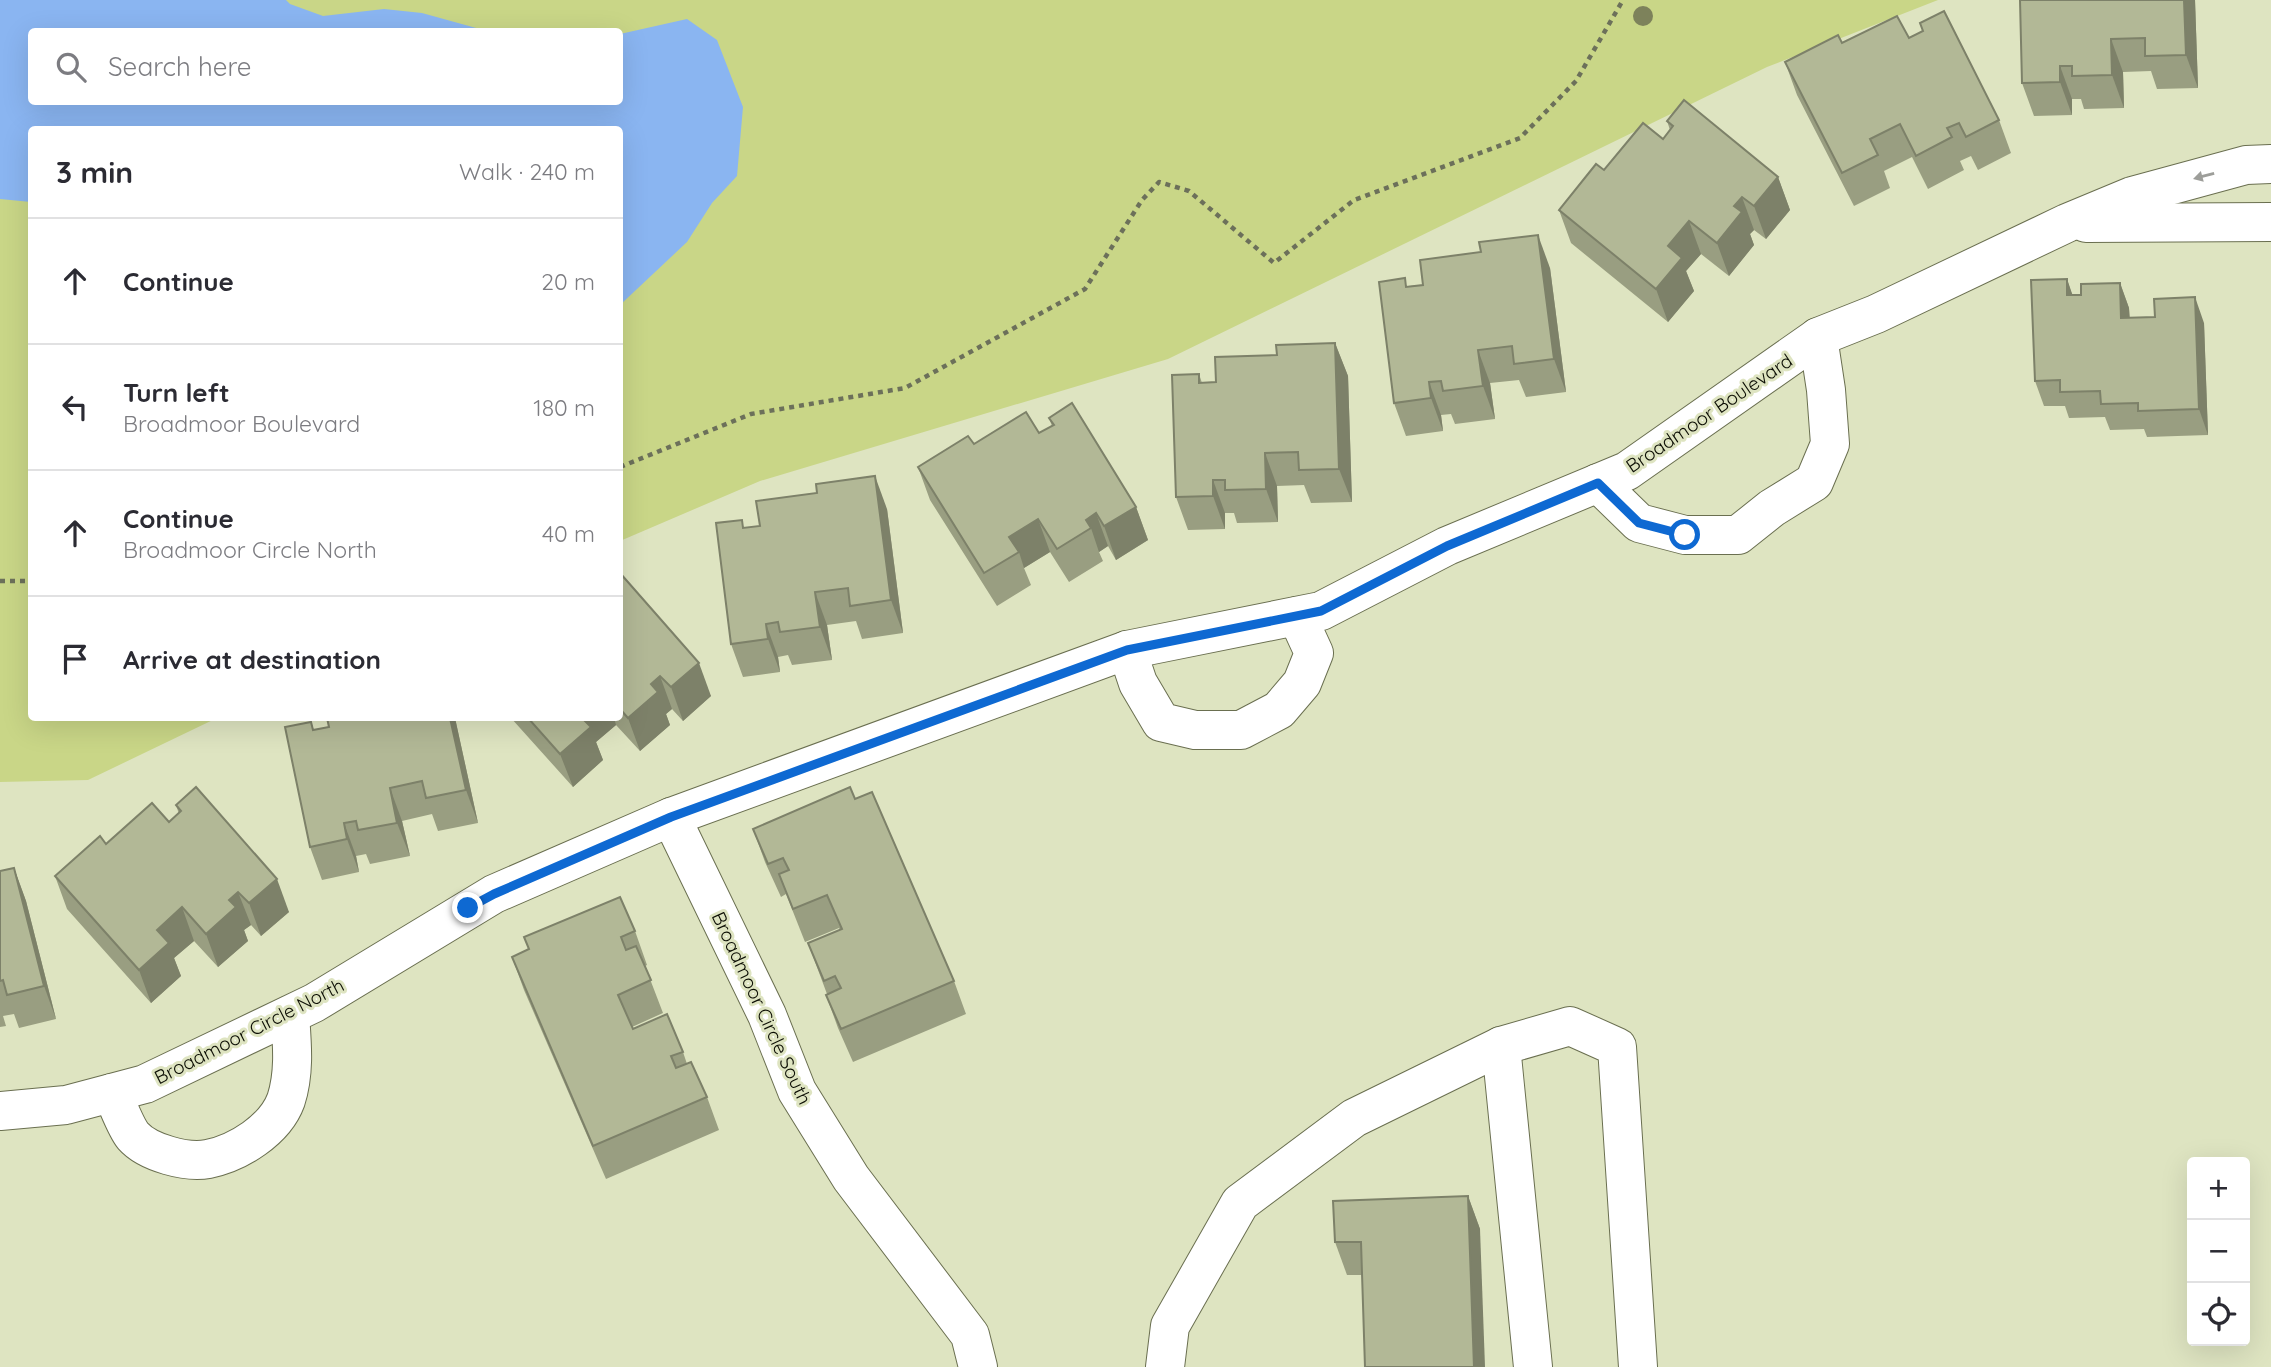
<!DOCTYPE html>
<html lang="en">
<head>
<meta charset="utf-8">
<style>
	:root { --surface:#fff; --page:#f2f2f3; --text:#2b2b33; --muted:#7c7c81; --line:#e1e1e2 }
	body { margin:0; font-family:Quicksand,sans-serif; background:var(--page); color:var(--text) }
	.controls { position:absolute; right:21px; bottom:21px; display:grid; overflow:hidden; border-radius:7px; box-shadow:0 7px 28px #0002 }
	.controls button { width:63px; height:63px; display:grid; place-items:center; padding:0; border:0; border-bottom:2px solid var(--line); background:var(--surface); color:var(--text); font:35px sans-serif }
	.stop { position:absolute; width:21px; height:21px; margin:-16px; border:5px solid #0e69d2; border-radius:50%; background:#fff }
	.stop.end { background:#0e69d2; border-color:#fff; box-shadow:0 2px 7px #0008 }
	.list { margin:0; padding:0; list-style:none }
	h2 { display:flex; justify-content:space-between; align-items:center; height:91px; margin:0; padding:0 28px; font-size:30px }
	h2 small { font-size:23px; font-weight:400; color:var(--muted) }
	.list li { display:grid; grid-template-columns:46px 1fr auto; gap:21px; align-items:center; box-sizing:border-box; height:126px; padding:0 28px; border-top:2px solid var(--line) }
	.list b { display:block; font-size:26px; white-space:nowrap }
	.list p { margin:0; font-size:23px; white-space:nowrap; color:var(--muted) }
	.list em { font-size:23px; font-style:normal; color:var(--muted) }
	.icon { flex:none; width:38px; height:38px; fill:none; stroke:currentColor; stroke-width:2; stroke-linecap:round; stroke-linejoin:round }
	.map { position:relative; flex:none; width:2271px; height:1367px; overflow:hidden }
	.search { position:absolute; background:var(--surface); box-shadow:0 7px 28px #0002; left:28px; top:28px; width:595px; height:77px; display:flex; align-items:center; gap:18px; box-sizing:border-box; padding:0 24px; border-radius:7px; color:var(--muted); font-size:26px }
	.panel { position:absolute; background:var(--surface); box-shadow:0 7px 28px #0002; left:28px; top:126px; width:595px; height:595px; border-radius:7px }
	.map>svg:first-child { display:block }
	.green { fill:#c9d687; fill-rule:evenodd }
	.water { fill:#8ab5f1 }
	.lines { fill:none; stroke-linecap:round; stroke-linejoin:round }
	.minor-casing { stroke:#6a6f50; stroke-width:40 }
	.path { stroke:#6c705a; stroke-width:4.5; stroke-dasharray:5 5; stroke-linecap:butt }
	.minor { stroke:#fff; stroke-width:38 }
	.tree { fill:#7d825b }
	.wall { fill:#999e81 }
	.shaded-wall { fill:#7d8169 }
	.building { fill:#b2b896; stroke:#7d8169; stroke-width:2 }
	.oneway { fill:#9d9e9a }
	.route { stroke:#0e69d2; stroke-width:9 }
	.labels { text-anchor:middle; stroke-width:6; stroke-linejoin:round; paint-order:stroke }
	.street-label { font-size:19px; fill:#0b0d03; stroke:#dee4c1 }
</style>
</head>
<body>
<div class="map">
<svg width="2271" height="1367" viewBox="0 0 2271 1367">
	<rect width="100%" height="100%" fill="#dee4c1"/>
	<!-- green -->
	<path class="green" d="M0,0H1938L1767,67L1168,359L760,481L620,541V130H32V718H217L88,780L0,782ZM32,32H620V102H32Z"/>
	<!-- water -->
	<polygon class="water" points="0,0 286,0 290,4 323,16 384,9 422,13 487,31 32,32 32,102 620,102 620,34 687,19 717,40 743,107 737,176 712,203 687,242 620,305 620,130 32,130 31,202 0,199"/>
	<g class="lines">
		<!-- minor casing -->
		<g class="minor-casing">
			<g id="minor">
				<polyline points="2086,223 2271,222"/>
				<polyline points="1598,483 1639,523 1685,535 1738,535 1772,508 1814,482 1830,444 1826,390 1818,337"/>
				<polyline points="1127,650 1138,683 1161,722 1195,730 1241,730 1279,710 1302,683 1314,653 1297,616"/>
				<polyline points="671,817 767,1015 797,1091 851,1178 970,1335 978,1367"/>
				<polyline points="1501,1046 1533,1367"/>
				<path d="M112,1093C118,1105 125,1126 133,1136C148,1153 187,1163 208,1159C238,1153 275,1130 286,1100C295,1072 292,1043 290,1015"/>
				<polyline points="0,1111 66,1105 145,1084 314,1003 494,894 671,817 1127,650 1321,611 1447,546 1627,471 1818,337 1876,314 2067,223 2132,196 2246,165 2271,164"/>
				<polyline points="1165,1367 1170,1326 1240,1203 1354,1118 1501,1046 1570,1026 1617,1047 1638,1367"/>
			</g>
		</g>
		<!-- path -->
		<g class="path">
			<polyline points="620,467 751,414 905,388 1085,289 1142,200 1159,182 1189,191 1274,263 1354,200 1520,138 1576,81 1623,0"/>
			<polyline points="0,581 32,581"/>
		</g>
		<!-- minor -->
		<use href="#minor" class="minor"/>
	</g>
	<!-- trees -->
	<circle class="tree" cx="1643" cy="16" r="10"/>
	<!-- wall -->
	<g class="wall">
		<polygon points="2020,0 2195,0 2198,88 2157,89 2151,71 2123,72 2124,108 2084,109 2081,99 2072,99 2072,115 2034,116 2022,83"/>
		<polygon points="1920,23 1999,120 2011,153 1978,170 1971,156 1960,161 1964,170 1928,189 1912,157 1884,171 1890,188 1854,206 1797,95 1785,62 1842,43 1909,38 1923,31"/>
		<polygon points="1667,121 1778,177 1790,210 1766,239 1754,230 1750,234 1754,245 1729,276 1701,254 1686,271 1694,291 1668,322 1571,243 1559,210 1604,170 1663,139 1670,130"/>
		<polygon points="1481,252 1550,268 1566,392 1526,397 1519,380 1490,383 1495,419 1455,424 1451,414 1441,415 1443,431 1406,436 1394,403 1408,286 1423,285"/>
		<polygon points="2067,279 2072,295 2081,295 2120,283 2129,308 2130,318 2204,323 2208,435 2147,437 2144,429 2110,430 2105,417 2069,418 2065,406 2044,406 2035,381"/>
		<polygon points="1335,343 1348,376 1352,502 1311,503 1304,485 1277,486 1278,522 1237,523 1234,513 1225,513 1225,529 1188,530 1176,497 1199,374 1202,383 1216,382 1277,355"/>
		<polygon points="1049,418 1136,507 1148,540 1116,560 1108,546 1099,552 1103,561 1069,582 1050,552 1024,568 1031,585 997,606 930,500 918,467 974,444 1039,433 1052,426"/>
		<polygon points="887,509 903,633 862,639 856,621 827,625 832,660 792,665 788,655 778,657 780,672 743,677 731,644 745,528"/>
		<polygon points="620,573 711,696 683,721 672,709 666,714 670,725 640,751 616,725 596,742 603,760 573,787 511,718 620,718"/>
		<polygon points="455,718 478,823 438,831 432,814 402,821 410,856 370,864 366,854 356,856 359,872 322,880 310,847 314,730"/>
		<polygon points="855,799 954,981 966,1014 853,1062 838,1028 826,995 827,994 808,943 840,930 839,928 805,942 786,894 781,897 765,862 753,829"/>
		<polygon points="176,805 289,912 261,936 251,925 244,930 248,941 218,967 194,941 174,958 181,976 151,1003 67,909 55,876 106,844 169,822 179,814"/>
		<polygon points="14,868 26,901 56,1019 19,1028 14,1014 3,1016 6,1026 0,1027 0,871"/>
		<polygon points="635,931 647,965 645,966 663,1013 632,1027 633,1029 683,1052 687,1064 707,1097 719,1130 606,1179 524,990 512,957"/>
		<polygon points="1468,1196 1480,1229 1362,1275 1347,1275 1335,1242"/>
	</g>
	<!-- shaded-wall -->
	<g class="shaded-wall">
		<polygon points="2184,0 2195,0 2198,88 2186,55"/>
		<polygon points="2111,39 2123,72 2124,108 2112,75"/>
		<polygon points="2060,66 2072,99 2072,115 2060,82"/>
		<polygon points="1778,177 1790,210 1766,239 1754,206"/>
		<polygon points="1742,197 1754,230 1750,234 1754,245 1729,276 1717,243 1734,206"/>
		<polygon points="1689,221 1701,254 1686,271 1694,291 1668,322 1656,289 1668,246"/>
		<polygon points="1538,235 1550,268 1566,392 1554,359"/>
		<polygon points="2067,279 2076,305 2067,295"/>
		<polygon points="2120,283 2129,308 2130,344 2121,318"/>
		<polygon points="2195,297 2204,323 2208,435 2199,409"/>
		<polygon points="1335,343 1348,376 1352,502 1339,469"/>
		<polygon points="1478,350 1490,383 1495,419 1483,386"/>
		<polygon points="1429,382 1441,415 1443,431 1431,398"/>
		<polygon points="1265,453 1277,486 1278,522 1266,489"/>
		<polygon points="875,476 887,509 903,633 891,600"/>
		<polygon points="1213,480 1225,513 1225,529 1213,496"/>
		<polygon points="1136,507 1148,540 1116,560 1104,526"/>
		<polygon points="1096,513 1108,546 1099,552 1091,528 1086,520"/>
		<polygon points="1038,519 1050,552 1024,568 1019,552 1009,537"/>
		<polygon points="815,592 827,625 832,660 820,627"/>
		<polygon points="766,624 778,657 780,672 768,639"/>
		<polygon points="699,663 711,696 683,721 671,687"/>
		<polygon points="660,676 672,709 666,714 670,725 640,751 628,718 651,684"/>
		<polygon points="450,718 455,718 478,823 466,790"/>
		<polygon points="581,718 614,718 616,725 596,742 603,760 573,787 560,754"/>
		<polygon points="390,788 402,821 410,856 397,823"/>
		<polygon points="344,823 356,856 359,872 347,839"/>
		<polygon points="14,868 26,901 56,1019 44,986"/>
		<polygon points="277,879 289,912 261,936 249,903"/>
		<polygon points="238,892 251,925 244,930 248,941 218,967 206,934 229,900"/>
		<polygon points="182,907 194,941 174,958 181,976 151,1003 139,970 157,930"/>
		<polygon points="1468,1196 1480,1229 1485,1367 1474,1367"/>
	</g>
	<!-- building -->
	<g class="building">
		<polygon points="2020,0 2184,0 2186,55 2145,56 2145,38 2111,39 2112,75 2072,76 2072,66 2060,66 2060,82 2022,83"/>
		<polygon points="1944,11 1999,120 1966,137 1959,123 1947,128 1952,137 1916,156 1900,124 1870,139 1878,155 1842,173 1785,62 1838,35 1842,43 1897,16 1909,38 1923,31 1920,23"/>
		<polygon points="1684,100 1778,177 1754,206 1742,197 1734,206 1742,212 1717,243 1689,221 1668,246 1682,258 1656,289 1559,210 1596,164 1604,170 1643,123 1663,139 1673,126 1667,121"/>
		<polygon points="1538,235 1554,359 1514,364 1512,346 1478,350 1483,386 1443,391 1441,381 1429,382 1431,398 1394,403 1379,282 1405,278 1406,287 1423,285 1420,260 1481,252 1479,242"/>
		<polygon points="2067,279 2067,295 2081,295 2081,284 2120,283 2121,318 2155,317 2154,299 2195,297 2199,409 2138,411 2138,403 2101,404 2100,391 2060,392 2060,380 2035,381 2031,280"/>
		<polygon points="1335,343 1339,469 1299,470 1298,452 1265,453 1266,489 1225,490 1225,480 1213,480 1213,496 1176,497 1172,375 1199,374 1199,383 1216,382 1215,357 1277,355 1276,345"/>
		<polygon points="1072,403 1136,507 1104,526 1096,513 1086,520 1091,528 1057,549 1038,519 1009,537 1019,552 984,573 918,467 968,436 974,444 1026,412 1039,433 1054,425 1049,418"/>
		<polygon points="875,476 891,600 850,606 848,588 815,592 820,627 780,632 778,622 766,624 768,639 731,644 716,523 742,520 743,528 760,526 756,501 817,493 816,484"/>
		<polygon points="620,573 699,663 671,687 660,676 651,684 658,692 628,718 620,709"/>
		<polygon points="327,718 450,718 466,790 426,798 422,781 390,788 397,823 358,830 356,821 344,823 347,839 310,847 285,727 311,722 313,730 329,727"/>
		<polygon points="528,718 582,718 591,727 560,754"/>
		<polygon points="196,787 277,879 249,903 238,892 229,900 236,907 206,934 182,907 157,930 169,943 139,970 55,876 100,836 106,844 152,803 169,822 181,811 176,805"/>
		<polygon points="850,787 855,799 872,792 954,981 841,1029 826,995 841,988 835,976 824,981 808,943 842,929 827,895 793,909 779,874 789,870 783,858 768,864 753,829"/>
		<polygon points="14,868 44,986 7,995 3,980 0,981 0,871"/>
		<polygon points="620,897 635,931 621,937 626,950 636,946 651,980 618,995 633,1029 667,1014 683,1052 671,1056 676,1068 691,1062 707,1097 593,1146 512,957 529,949 524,937"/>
		<polygon points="1468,1196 1474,1367 1365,1367 1361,1242 1335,1242 1333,1201"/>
	</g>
	<!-- one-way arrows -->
	<defs><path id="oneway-solid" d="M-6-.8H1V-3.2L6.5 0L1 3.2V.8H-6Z" transform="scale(1.75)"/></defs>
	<use class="oneway" href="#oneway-solid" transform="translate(2204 176) rotate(165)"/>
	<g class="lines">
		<!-- route -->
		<polyline class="route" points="468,908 494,894 671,817 1127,650 1321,611 1447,546 1598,483 1639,523 1685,535"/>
	</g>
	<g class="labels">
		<!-- street labels -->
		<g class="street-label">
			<text transform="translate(1709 413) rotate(-34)" y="7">Broadmoor Boulevard</text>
			<text transform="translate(762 1008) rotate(65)" y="7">Broadmoor Circle South</text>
			<text transform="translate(249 1031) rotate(-27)" y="7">Broadmoor Circle North</text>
		</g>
	</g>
</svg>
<div class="controls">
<button>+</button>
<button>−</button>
<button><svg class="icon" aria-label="locate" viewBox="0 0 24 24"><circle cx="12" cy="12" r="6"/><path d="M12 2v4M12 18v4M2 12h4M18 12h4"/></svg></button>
</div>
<div class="stop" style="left:1685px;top:535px"></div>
<div class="stop end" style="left:468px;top:908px"></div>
<div class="search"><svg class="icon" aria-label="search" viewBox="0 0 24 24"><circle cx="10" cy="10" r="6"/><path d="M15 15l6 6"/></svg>Search here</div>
<section class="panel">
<h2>3 min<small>Walk · 240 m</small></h2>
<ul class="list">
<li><svg class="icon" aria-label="ahead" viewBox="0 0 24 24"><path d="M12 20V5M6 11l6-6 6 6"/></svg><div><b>Continue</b></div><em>20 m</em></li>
<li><svg class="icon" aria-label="left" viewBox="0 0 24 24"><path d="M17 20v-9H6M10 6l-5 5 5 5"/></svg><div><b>Turn left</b><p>Broadmoor Boulevard</p></div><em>180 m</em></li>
<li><svg class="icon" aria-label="ahead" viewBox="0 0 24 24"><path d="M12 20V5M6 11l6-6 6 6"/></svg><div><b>Continue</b><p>Broadmoor Circle North</p></div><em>40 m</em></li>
<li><svg class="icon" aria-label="arrive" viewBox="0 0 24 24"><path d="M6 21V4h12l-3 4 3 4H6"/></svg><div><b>Arrive at destination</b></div></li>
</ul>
</section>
</div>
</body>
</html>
